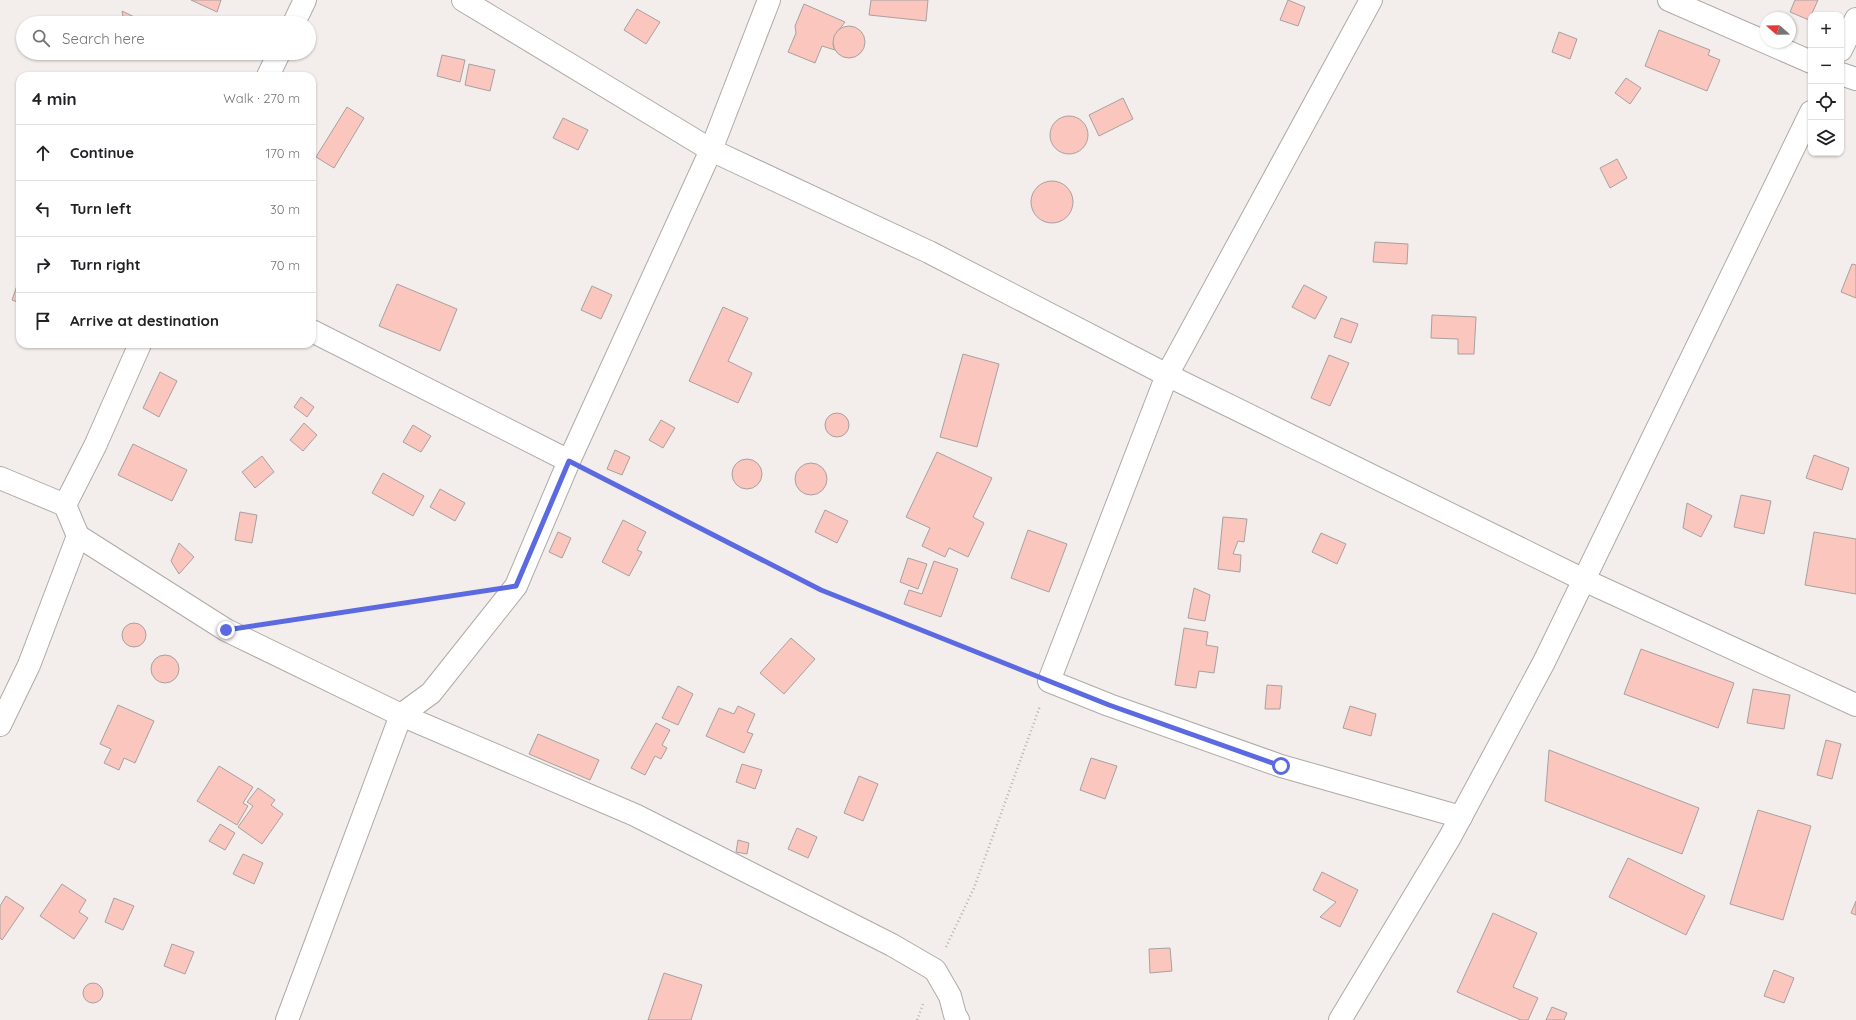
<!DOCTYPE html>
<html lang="en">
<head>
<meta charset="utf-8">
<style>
	:root { --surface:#fff; --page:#f2f2f2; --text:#202124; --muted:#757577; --line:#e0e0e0 }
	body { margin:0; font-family:Quicksand,sans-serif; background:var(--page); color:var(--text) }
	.controls { position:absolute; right:12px; top:12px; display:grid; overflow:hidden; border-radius:8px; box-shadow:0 1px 3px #0004 }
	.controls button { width:36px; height:36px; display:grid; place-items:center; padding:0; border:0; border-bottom:1px solid var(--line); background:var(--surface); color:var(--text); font:20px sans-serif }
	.compass { position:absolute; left:1760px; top:12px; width:36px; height:36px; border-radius:50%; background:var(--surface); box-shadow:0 1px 3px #0004; rotate:290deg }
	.stop { position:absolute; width:12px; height:12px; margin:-9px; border:3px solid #5b6ae1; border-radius:50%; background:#fff }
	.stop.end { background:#5b6ae1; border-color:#fff; box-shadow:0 1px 4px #0008 }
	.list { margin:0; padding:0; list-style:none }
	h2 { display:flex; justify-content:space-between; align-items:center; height:52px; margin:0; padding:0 16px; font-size:17px }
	h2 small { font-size:13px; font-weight:400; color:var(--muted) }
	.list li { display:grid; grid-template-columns:26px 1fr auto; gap:12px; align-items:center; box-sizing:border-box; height:56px; padding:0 16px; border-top:1px solid var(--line) }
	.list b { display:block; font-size:15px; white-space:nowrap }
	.list em { font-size:13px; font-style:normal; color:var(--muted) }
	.icon { flex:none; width:22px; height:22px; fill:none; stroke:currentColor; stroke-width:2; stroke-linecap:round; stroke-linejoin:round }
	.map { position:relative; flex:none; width:1856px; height:1020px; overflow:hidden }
	.search { position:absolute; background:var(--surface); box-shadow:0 1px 3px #0004; left:16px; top:16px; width:300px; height:44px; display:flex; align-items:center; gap:10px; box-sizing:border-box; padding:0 14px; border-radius:22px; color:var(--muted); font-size:15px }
	.panel { position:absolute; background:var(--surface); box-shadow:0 1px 3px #0004; left:16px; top:72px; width:300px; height:276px; border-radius:12px }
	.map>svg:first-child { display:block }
	.building { fill:#fac6be; stroke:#a7a1a0 }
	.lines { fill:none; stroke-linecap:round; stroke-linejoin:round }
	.street-casing { stroke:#afaaa7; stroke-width:24 }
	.path { stroke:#b5b1ae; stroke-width:2.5; stroke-dasharray:1 3; stroke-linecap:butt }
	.street { stroke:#fff; stroke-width:22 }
	.route { stroke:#5b6ae1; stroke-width:5 }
</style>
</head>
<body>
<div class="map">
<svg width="1856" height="1020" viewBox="0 0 1856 1020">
	<rect width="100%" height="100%" fill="#f3eeeb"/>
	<!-- building -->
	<g class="building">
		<polygon points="191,0 221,0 217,12"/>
		<polygon points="871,0 928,0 926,21 869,15"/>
		<polygon points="1288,0 1305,7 1298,26 1280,20"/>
		<polygon points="1795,0 1818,0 1809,20 1790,12"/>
		<polygon points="804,4 845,22 835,35 833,45 835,50 822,46 815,63 788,52 796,33 795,26"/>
		<polygon points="637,9 660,22 646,44 624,30"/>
		<polygon points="122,11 147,23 124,23"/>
		<circle cx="849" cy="42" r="16"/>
		<polygon points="1659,30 1710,50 1708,55 1720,60 1707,91 1645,66"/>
		<polygon points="1559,32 1577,39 1570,59 1552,52"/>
		<polygon points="442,55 465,60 460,82 437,76"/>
		<polygon points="469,64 495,70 490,91 465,85"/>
		<polygon points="1626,78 1641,88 1630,104 1615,93"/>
		<polygon points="1123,98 1133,119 1099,136 1089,115"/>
		<polygon points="347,107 364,118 334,168 316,157"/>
		<circle cx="1069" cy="135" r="19"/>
		<polygon points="563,118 588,130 578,150 553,138"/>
		<polygon points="1617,159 1627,178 1610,188 1600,168"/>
		<circle cx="1052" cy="202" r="21"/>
		<polygon points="1375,242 1408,244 1407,264 1373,262"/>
		<polygon points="1852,264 1856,265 1856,298 1841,292"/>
		<polygon points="20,277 20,303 12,300"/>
		<polygon points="397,284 457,309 440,351 379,326"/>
		<polygon points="1304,285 1327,297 1315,319 1292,307"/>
		<polygon points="592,286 612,295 601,319 581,310"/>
		<polygon points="723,307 748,318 728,361 752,373 738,403 689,381"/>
		<polygon points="1432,315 1476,317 1474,354 1458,354 1458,339 1431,338"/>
		<polygon points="1341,318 1358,324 1351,343 1334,337"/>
		<polygon points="963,354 999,364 977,447 940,437"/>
		<polygon points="1329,355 1349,363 1330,406 1311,398"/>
		<polygon points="160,372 177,381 159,417 143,408"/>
		<polygon points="301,397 314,407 307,417 294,407"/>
		<circle cx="837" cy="425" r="12"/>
		<polygon points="661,420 675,428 663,448 649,440"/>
		<polygon points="304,423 317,435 303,451 290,440"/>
		<polygon points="413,425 431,436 421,452 403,442"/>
		<polygon points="133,444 187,470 172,501 118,475"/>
		<polygon points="615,450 630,457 622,475 607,469"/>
		<polygon points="937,452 992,478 973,517 984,523 968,557 949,548 945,557 922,546 930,528 906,517"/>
		<polygon points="1814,455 1849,468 1842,490 1806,478"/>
		<polygon points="262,456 274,472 255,488 242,472"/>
		<circle cx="747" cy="474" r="15"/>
		<circle cx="811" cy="479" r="16"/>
		<polygon points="383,473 424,496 413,516 372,493"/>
		<polygon points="440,489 465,503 455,521 430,507"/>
		<polygon points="1741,495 1771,501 1764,534 1734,527"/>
		<polygon points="1687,503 1712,516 1701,537 1683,528"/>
		<polygon points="825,510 848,521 837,543 815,532"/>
		<polygon points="240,512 257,515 252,543 235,540"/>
		<polygon points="1223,517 1247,519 1244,542 1238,541 1233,554 1241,555 1240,572 1218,569"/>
		<polygon points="623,520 646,532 637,550 642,552 629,576 602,562"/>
		<polygon points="1028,530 1067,544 1049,592 1011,578"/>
		<polygon points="558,532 571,538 562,558 549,552"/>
		<polygon points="1814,532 1856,539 1856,594 1805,585"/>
		<polygon points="1321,533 1346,544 1337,564 1312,552"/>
		<polygon points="179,543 194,557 179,574 171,561"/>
		<polygon points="908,558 927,564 918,589 900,582"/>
		<polygon points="934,561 958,569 941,617 904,604 909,590 922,594"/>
		<polygon points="1194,588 1210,595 1205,621 1188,618"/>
		<circle cx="134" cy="635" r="12"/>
		<polygon points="1184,628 1208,632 1206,645 1218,647 1214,673 1199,671 1196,688 1175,685"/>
		<polygon points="791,638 815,659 784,694 760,673"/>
		<polygon points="1641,649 1734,683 1718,728 1624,694"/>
		<circle cx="165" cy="669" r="14"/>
		<polygon points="1267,685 1282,686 1280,709 1265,709"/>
		<polygon points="678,686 693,694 678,725 662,718"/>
		<polygon points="1753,689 1790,695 1784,729 1747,723"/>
		<polygon points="118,705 154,721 135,763 124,758 119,770 104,763 111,749 100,744"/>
		<polygon points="738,706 755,714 747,732 753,734 744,753 706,736 719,708 734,714"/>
		<polygon points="1350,706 1376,714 1371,736 1343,728"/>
		<polygon points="656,723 670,730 662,745 667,748 661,759 655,756 645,775 631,768"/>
		<polygon points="538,734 599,760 590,780 529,754"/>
		<polygon points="1826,740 1841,744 1832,779 1817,775"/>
		<polygon points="1549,750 1699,808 1682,854 1545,801"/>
		<polygon points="1091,758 1117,766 1105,799 1080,790"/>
		<polygon points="742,764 762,770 755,789 736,782"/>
		<polygon points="219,766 253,787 243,803 248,806 237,825 197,801"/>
		<polygon points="859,776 878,784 863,821 844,813"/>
		<polygon points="258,788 275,800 271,805 283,814 262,844 238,827 253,806 247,802"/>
		<polygon points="1758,810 1811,826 1783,920 1730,904"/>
		<polygon points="220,824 235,833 225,850 209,841"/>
		<polygon points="797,828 817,837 808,858 788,849"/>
		<polygon points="738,840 749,843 747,854 736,852"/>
		<polygon points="243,854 263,863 254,884 233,874"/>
		<polygon points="1628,858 1705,896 1686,935 1609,897"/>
		<polygon points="1322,872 1358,890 1340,927 1320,917 1336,902 1313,890"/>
		<polygon points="62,884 86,900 79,912 88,918 74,939 40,916"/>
		<polygon points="6,896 24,908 2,940 0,938 0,906"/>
		<polygon points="114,898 134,906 123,930 105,922"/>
		<polygon points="1856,901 1856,915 1851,913"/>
		<polygon points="1493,913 1537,933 1513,987 1538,998 1528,1020 1521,1020 1457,992"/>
		<polygon points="172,944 194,952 185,974 164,966"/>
		<polygon points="1170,948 1172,971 1150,973 1149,949"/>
		<polygon points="1774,970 1794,978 1784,1003 1764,996"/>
		<polygon points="664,973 702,985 691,1020 648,1020"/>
		<circle cx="93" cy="993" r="10"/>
		<polygon points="1552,1007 1567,1013 1564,1020 1546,1020"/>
	</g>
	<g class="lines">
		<!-- street casing -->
		<g class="street-casing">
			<g id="street">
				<polyline points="463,0 711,150 929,252 1167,375 1584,580 1856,705"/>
				<polyline points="1371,0 1167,375 1049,681 1109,705 1281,766 1461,817"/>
				<polyline points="1669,0 1811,62"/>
				<polyline points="294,23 305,0"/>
				<polyline points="1841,50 1856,19"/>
				<polyline points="1841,74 1856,79"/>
				<polyline points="268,76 279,53"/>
				<polyline points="312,331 569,461"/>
				<polyline points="0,478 65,505"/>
				<polyline points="78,536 226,630 401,715 635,815 892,945 935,970 950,996 955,1015 958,1020"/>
				<polyline points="0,725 29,665 78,536 65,505 95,446 140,344"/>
				<polyline points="287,1020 401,715 431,693 516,586 569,461 711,150 769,0"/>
				<polyline points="1340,1020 1450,837 1544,662 1811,112"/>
			</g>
		</g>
		<!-- path -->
		<g class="path">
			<polyline points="593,473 821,590 1024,671"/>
			<polyline points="274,623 477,592"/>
			<polyline points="946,947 974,888 1040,706"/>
			<polyline points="917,1020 923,1004"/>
		</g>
		<!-- street -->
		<use href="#street" class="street"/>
	</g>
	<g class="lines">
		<!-- route -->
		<polyline class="route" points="226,630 516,586 569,461 821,590 1109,705 1281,766"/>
	</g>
</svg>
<div class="controls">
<button>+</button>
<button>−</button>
<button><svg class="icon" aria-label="locate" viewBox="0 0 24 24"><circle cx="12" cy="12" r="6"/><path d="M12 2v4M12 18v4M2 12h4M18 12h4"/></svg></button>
<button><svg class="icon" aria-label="layers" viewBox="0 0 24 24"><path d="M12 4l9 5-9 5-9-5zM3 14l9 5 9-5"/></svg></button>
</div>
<svg class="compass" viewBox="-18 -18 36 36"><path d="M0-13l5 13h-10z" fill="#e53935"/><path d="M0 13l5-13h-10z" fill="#757577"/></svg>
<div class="stop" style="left:1281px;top:766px"></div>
<div class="stop end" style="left:226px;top:630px"></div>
<div class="search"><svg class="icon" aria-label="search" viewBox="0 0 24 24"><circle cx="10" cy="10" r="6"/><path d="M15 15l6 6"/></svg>Search here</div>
<section class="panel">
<h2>4 min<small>Walk · 270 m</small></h2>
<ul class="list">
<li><svg class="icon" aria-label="ahead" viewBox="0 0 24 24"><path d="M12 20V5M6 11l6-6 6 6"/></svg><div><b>Continue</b></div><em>170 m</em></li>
<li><svg class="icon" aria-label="left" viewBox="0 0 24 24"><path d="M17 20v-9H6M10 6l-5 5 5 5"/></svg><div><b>Turn left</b></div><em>30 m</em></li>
<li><svg class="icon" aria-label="right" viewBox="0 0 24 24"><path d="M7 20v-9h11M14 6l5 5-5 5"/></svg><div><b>Turn right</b></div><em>70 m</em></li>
<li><svg class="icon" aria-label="arrive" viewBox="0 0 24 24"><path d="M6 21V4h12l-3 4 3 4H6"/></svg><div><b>Arrive at destination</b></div></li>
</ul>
</section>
</div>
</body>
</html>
